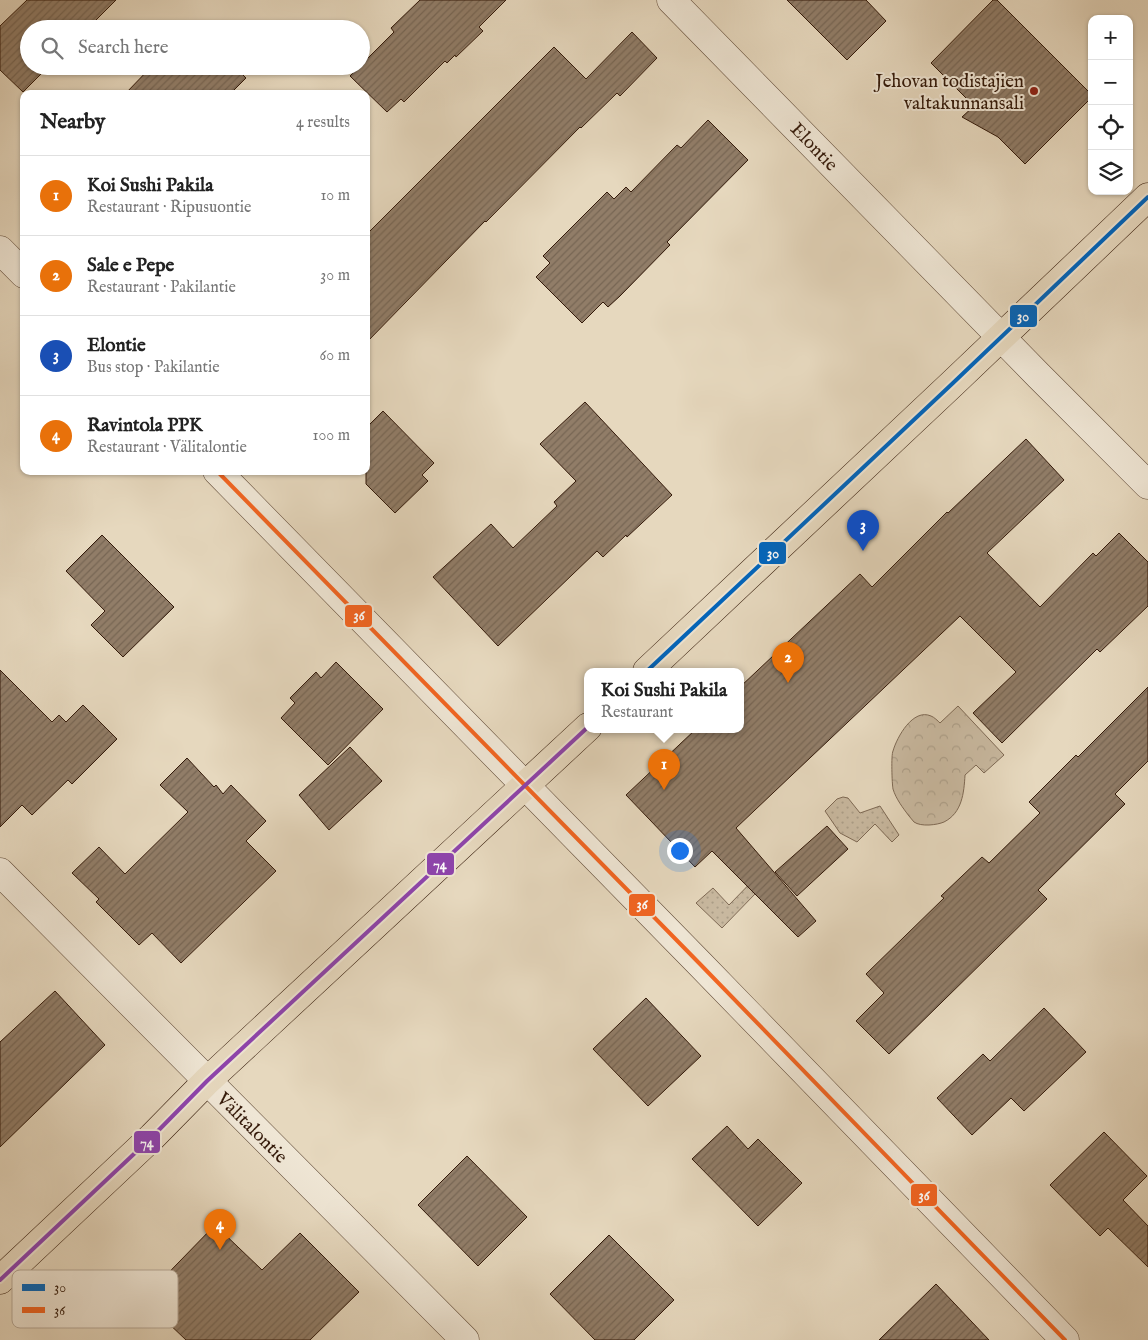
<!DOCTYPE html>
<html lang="en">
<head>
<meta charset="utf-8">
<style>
	:root { --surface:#fff; --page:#f2f2f2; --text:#222; --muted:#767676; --line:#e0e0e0; --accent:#8f2418 }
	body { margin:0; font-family:"IM FELL English",serif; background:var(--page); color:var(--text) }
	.controls { position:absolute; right:15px; top:15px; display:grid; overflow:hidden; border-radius:10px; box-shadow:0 1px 4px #0004 }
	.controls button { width:45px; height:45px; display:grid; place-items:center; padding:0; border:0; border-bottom:1px solid var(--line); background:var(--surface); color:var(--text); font:25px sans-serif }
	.you { position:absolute; left:679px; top:850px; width:18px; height:18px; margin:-12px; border:4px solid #fff; border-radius:50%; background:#1a73e8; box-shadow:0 0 0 8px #1a73e833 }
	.badge { display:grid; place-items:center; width:32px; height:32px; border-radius:50%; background:var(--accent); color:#fff; font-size:16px; font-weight:700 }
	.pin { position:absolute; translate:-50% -41px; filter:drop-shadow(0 1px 2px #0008) }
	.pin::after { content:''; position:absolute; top:26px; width:18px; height:15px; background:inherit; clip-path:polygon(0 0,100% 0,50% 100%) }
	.popup { position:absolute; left:584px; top:668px; width:160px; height:65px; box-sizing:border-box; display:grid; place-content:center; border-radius:10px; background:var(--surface); filter:drop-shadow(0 1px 4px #0005); font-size:16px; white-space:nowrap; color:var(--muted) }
	.popup b { font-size:19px; color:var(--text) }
	.popup::after { content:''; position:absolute; left:50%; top:100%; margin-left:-10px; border:10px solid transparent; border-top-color:var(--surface) }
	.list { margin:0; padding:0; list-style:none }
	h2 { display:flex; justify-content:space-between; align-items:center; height:65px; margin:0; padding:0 20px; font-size:21px }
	h2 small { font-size:16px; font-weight:400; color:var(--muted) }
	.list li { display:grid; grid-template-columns:32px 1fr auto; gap:15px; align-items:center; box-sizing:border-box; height:80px; padding:0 20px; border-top:1px solid var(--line) }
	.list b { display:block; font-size:19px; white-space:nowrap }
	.list p { margin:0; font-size:16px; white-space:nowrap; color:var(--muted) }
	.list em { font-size:16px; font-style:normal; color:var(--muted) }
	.icon { flex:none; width:28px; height:28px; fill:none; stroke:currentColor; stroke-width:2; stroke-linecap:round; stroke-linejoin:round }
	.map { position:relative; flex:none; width:1148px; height:1340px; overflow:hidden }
	.search { position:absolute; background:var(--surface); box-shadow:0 1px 4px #0004; left:20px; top:20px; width:350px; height:55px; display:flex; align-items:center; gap:12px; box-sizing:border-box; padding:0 18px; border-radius:28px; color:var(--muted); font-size:19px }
	.panel { position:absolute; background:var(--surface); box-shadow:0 1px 4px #0004; left:20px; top:90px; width:350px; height:385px; border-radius:10px }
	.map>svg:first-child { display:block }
	.grass { fill:url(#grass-dots); stroke:#7e6954 }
	.park { fill:url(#park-crowns); stroke:#7e6954 }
	.building { fill:url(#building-hatch); stroke:#341a0a }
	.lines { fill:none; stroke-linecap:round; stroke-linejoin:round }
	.minor-casing { stroke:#604a37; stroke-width:29 }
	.major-casing { stroke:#341a0a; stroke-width:29 }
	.minor { stroke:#efe6d5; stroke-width:28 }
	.major { stroke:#e6d8be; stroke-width:28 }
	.bus-1-casing { stroke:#efe6d5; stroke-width:8 }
	.bus-2-casing { stroke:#efe6d5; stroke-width:8 }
	.bus-3-casing { stroke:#efe6d5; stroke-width:8 }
	.bus-1 { stroke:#0065bd; stroke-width:4 }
	.bus-2 { stroke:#f26522; stroke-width:4 }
	.bus-3 { stroke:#8e44ad; stroke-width:4 }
	.poi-dot { fill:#8f2418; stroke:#efe6d5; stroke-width:2 }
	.labels { text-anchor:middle; stroke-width:4; stroke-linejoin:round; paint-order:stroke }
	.poi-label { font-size:19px; fill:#341a0a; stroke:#efe6d5; text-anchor:end }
	.street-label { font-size:19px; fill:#341a0a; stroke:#efe6d5 }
	.key { fill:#efe6d5; stroke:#b7a998; stroke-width:1 }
	.key-label { font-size:14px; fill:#341a0a }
	.line-badge { stroke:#efe6d5; stroke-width:2 }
	.badge-label { font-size:14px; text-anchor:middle; font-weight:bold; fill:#fff }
</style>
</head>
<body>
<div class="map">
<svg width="1148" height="1340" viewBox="0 0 1148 1340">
	<defs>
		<pattern id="grass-dots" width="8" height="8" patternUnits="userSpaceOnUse" patternTransform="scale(1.25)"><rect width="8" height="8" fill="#c8b89f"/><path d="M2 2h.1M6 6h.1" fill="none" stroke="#ac9e88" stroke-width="1.8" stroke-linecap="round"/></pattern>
		<pattern id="park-crowns" width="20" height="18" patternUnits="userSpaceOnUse" patternTransform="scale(1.25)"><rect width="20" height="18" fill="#c8b89f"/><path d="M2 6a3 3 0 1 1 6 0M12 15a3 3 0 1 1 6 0" fill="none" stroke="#ac9e88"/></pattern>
		<pattern id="building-hatch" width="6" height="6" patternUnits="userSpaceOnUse" patternTransform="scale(1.25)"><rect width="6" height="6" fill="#917d68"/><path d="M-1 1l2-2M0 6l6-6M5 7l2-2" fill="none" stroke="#776654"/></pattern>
	</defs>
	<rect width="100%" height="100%" fill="#e6d8be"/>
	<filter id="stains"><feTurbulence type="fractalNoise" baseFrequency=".004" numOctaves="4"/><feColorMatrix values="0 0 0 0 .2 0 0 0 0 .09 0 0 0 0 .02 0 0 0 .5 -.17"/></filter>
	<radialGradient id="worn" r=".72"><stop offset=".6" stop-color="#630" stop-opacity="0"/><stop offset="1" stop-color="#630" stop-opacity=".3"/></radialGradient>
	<!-- grass -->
	<g class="grass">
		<polygon points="843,797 848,798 860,813 880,806 899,835 892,842 875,824 857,842 840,833 825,811 837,799"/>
		<polygon points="767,866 751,890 755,894 722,928 696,903 713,888 729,905"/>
	</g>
	<!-- park -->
	<path class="park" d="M958,706L1004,755L984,773L976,765L965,775C964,793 962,813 944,822C937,825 921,827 914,822C912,820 911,818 909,816C903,808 896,799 893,789C892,784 891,755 893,751C897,737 913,708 931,716C934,717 938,721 940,723Z"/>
	<!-- building -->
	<g class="building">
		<polygon points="27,0 116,0 87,29 29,29 29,66 49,66 23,92 0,70 0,26"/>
		<polygon points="420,0 506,0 479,27 483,31 456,57 455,55 447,63 445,61 404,102 401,99 387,112 350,76 360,66 361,66 361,65 394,32 391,28"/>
		<polygon points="787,0 866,0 886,21 847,60"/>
		<polygon points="993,0 997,0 1092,95 1092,97 1025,164 998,137 962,117 974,106 931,63"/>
		<polygon points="632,32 657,58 620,96 617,93 581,128 580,127 486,222 485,221 366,343 366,235 554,47 586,79"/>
		<polygon points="152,66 234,66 246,78 230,94 125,94"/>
		<polygon points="708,120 748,160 667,242 670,245 620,296 608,307 603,302 582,323 536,277 550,263 543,256 607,192 614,199 626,187 631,192 677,145 681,148"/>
		<polygon points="585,402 672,495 627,537 626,535 603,557 597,551 498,646 433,577 491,524 513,548 557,506 554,502 576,481 540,444"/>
		<polygon points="383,411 434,463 422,475 428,481 395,513 366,484 366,428"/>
		<polygon points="1026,439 1064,480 987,553 1040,607 1093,553 1096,556 1119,533 1148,562 1148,606 1100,652 1097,649 1002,743 973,713 1016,672 960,616 736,828 816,921 798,937 712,851 695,867 626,795 696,729 740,729 740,687 860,574 872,587 947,512 948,513"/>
		<polygon points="102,535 174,607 123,657 91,625 105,611 66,571"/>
		<polygon points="336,662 383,709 328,765 281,718 295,703 290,698 316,672 321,678"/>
		<polygon points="0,670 52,722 59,715 66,722 83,705 117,739 72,784 68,780 32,815 22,805 0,827"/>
		<polygon points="1148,687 1148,761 1115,794 1125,804 1038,890 1047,899 889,1054 856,1021 884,993 866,974 944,898 941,896 982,857 989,863 1040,813 1029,802 1076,755 1078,757"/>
		<polygon points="350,747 382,781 329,830 299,795"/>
		<polygon points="187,758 214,787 216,785 223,794 231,785 266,821 246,841 276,871 181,963 152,933 139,945 96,902 99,899 72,873 99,847 125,874 188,812 160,785"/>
		<polygon points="827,826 848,849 797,896 775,872"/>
		<polygon points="55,991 105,1045 0,1147 0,1042"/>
		<polygon points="646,998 701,1056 648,1106 593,1049"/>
		<polygon points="1044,1008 1086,1052 1024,1111 1011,1098 972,1135 937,1098 983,1054 990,1061"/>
		<polygon points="727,1126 748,1149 758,1139 802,1183 758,1226 692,1159"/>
		<polygon points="1104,1132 1147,1176 1123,1200 1148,1226 1148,1267 1108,1228 1100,1236 1050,1185"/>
		<polygon points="467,1156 527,1217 478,1266 418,1205"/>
		<polygon points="215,1225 262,1270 300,1233 359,1292 310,1340 186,1340 143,1299"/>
		<polygon points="609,1235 674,1300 634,1340 595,1340 550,1294"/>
		<polygon points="936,1284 989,1340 879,1340"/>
	</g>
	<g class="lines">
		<!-- minor casing -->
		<g class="minor-casing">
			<g id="minor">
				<polyline points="671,0 1039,376 1148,485"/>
				<polyline points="0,250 24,274"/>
				<polyline points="217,471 699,963 1065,1340"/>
				<polyline points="0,872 465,1340"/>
			</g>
		</g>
		<!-- major casing -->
		<g class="major-casing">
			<g id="major">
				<polyline points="647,671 953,383 1148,197"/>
				<polyline points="0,1280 152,1137 207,1081 588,727"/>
			</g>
		</g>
		<!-- minor -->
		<use href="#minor" class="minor"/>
		<!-- major -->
		<use href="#major" class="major"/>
		<!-- bus-1 casing -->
		<g class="bus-1-casing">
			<polyline id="bus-1" points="647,671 953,383 1148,197"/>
		</g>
		<!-- bus-2 casing -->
		<g class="bus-2-casing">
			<polyline id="bus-2" points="217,471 699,963 1065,1340"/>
		</g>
		<!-- bus-3 casing -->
		<g class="bus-3-casing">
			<polyline id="bus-3" points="0,1280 152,1137 207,1081 588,727"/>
		</g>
		<!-- bus-1 -->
		<use href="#bus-1" class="bus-1"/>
		<!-- bus-2 -->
		<use href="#bus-2" class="bus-2"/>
		<!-- bus-3 -->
		<use href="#bus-3" class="bus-3"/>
	</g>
	<!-- markers -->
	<circle class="poi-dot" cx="1034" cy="91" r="5"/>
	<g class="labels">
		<!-- poi labels -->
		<g class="poi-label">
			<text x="1024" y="87">Jehovan todistajien<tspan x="1024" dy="22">valtakunnansali</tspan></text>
		</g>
		<!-- street labels -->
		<g class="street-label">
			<text transform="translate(815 146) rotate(46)" y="7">Elontie</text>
			<text transform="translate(253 1127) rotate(45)" y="7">Välitalontie</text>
		</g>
	</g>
	<!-- legend -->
	<rect x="12" y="1270" width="166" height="58" rx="8" class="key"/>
	<rect x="22" y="1284" width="23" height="7" fill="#0065bd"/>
	<rect x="22" y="1307" width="23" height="6" fill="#f26522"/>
	<g class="key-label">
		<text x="54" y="1292">30</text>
		<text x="54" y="1315">36</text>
	</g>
	<g class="line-badge">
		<rect x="1009" y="304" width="29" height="24" rx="5" fill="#0065bd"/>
		<rect x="758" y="541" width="29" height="24" rx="5" fill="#0065bd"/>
		<rect x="344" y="604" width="29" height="24" rx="5" fill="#f26522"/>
		<rect x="426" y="852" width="29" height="24" rx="5" fill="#8e44ad"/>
		<rect x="628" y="893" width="28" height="24" rx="5" fill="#f26522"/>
		<rect x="133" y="1130" width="28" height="24" rx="5" fill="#8e44ad"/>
		<rect x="910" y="1183" width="28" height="24" rx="5" fill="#f26522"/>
	</g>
	<g class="badge-label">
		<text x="1023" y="321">30</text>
		<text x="773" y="558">30</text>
		<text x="359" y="620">36</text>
		<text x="440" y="869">74</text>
		<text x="642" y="909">36</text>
		<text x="147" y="1147">74</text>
		<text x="924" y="1200">36</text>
	</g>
	<rect width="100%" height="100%" filter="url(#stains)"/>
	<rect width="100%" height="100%" fill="url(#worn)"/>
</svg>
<div class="controls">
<button>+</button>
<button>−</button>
<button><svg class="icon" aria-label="locate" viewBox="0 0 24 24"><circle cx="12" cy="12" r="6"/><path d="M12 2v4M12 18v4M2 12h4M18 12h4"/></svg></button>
<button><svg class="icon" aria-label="layers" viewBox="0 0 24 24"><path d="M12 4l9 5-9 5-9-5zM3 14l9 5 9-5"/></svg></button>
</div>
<div class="you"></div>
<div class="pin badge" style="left:664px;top:790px;background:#e8710a">1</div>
<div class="popup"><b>Koi Sushi Pakila</b>Restaurant</div>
<div class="pin badge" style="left:788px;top:683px;background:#e8710a">2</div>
<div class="pin badge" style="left:863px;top:551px;background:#1a4fb4">3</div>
<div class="pin badge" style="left:220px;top:1250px;background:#e8710a">4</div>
<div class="search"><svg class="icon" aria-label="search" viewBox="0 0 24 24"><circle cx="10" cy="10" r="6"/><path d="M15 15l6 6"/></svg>Search here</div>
<section class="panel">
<h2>Nearby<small>4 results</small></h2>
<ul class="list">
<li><span class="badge" style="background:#e8710a">1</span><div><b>Koi Sushi Pakila</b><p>Restaurant · Ripusuontie</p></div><em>10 m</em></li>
<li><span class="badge" style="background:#e8710a">2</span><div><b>Sale e Pepe</b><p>Restaurant · Pakilantie</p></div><em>30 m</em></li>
<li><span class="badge" style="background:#1a4fb4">3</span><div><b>Elontie</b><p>Bus stop · Pakilantie</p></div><em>60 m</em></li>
<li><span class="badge" style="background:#e8710a">4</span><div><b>Ravintola PPK</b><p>Restaurant · Välitalontie</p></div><em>100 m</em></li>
</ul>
</section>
</div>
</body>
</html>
